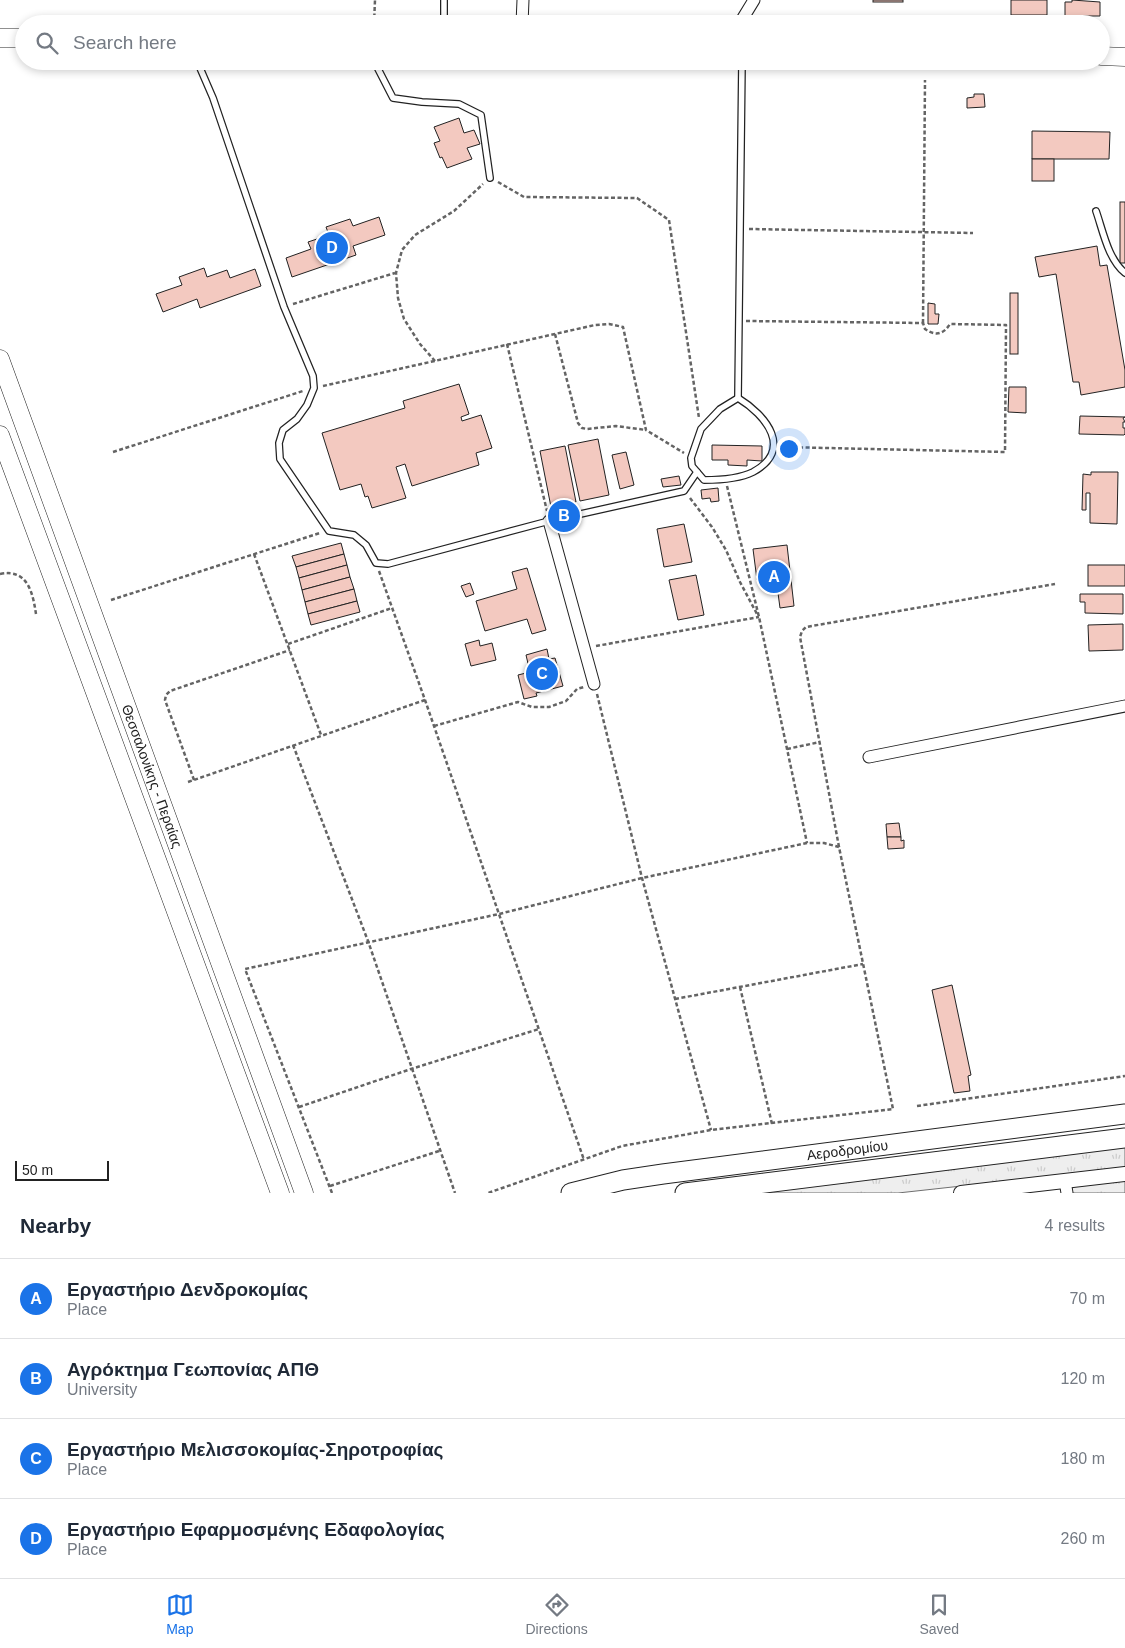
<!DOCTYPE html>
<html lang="en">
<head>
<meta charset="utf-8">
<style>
	:root { --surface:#fff; --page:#f6f6f7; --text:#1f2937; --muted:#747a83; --line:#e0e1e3; --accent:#1a73e8 }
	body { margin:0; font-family:Helvetica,sans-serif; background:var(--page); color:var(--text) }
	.scale { position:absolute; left:15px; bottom:12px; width:94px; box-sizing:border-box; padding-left:5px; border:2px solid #222; border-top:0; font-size:14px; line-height:18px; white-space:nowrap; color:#222; -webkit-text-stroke:4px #fff; paint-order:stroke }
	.you { position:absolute; left:788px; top:448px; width:18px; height:18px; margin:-12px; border:4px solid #fff; border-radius:50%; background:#1a73e8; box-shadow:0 0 0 8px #1a73e833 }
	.badge { display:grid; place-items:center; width:32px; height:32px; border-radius:50%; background:var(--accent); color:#fff; font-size:16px; font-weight:700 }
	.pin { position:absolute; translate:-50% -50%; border:2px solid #fff; box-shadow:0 1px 5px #0006 }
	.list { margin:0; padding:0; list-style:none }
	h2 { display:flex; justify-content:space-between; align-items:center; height:65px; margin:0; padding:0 20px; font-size:21px }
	h2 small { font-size:16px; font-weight:400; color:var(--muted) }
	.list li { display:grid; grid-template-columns:32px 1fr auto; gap:15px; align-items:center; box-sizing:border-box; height:80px; padding:0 20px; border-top:1px solid var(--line) }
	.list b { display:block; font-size:19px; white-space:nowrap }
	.list p { margin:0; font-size:16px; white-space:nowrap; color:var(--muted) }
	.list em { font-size:16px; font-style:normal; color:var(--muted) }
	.icon { flex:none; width:28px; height:28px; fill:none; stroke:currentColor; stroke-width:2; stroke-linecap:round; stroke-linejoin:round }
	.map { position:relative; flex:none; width:1125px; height:1193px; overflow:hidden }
	.search { position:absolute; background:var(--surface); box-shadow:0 2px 8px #0003; left:15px; right:15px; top:15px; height:55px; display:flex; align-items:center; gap:12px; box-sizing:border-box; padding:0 18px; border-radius:28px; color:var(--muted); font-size:19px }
	.sheet { height:385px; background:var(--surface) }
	nav { display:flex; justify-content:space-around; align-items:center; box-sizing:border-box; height:70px; border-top:1px solid var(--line); background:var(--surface); font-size:14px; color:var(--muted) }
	nav a { display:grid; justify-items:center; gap:2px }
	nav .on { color:var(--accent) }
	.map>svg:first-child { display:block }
	.grass { fill:url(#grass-tufts); stroke:#6f6f6f }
	.building { fill:#f3c9c0; stroke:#222 }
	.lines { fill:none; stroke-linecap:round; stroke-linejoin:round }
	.service-casing { stroke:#222; stroke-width:8 }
	.minor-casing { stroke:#222; stroke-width:13 }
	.tertiary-casing { stroke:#222; stroke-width:16 }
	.primary-casing { stroke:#222; stroke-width:19 }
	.trunk-casing { stroke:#222; stroke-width:21 }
	.path { stroke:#646464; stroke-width:2.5; stroke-dasharray:4 2.5; stroke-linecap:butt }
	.service { stroke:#fff; stroke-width:5.5 }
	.minor { stroke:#fff; stroke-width:11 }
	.tertiary { stroke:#fff; stroke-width:14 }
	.primary { stroke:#fff; stroke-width:18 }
	.trunk { stroke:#fff; stroke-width:19 }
	.labels { text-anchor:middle; stroke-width:4; stroke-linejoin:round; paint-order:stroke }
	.street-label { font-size:14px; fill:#222; stroke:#fff }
</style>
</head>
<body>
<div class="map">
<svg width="1125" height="1193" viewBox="0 0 1125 1193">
	<defs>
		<pattern id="grass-tufts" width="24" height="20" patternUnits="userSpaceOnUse" patternTransform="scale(1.25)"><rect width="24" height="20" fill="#eee"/><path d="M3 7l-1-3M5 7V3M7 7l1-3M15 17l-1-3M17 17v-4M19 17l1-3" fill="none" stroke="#ccc"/></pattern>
	</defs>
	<rect width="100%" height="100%" fill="#fff"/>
	<!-- grass -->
	<g class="grass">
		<polygon points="1125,1146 1125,1168 898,1193 746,1193"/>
		<polygon points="1125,1180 1125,1193 1072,1193 1072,1187"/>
	</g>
	<!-- building -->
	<g class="building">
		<rect x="873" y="0" width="30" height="2"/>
		<rect x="1011" y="0" width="36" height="15"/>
		<polygon points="1072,0 1100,2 1100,16 1065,16 1065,2 1072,2"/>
		<polygon points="974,94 984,94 985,107 967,108 967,98 974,97"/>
		<polygon points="459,118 464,133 474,130 480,144 467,148 472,159 447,168 442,157 440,158 434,143 440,141 434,127"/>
		<polygon points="1032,131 1110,132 1109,159 1032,159"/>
		<rect x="1032" y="159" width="22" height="22"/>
		<rect x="1120" y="202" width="5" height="61"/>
		<polygon points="379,217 385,235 353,246 356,255 292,277 286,258 311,249 308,242 329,235 326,227 350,219 353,226"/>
		<polygon points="1097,246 1100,266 1107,265 1125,370 1125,387 1081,395 1079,382 1073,382 1056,274 1039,277 1035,257"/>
		<polygon points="204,268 207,277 227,270 230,278 255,269 261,286 200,308 197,299 163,312 156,294 182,285 179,277"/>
		<rect x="1010" y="293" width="8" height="61"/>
		<polygon points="928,303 935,304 935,314 939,314 938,324 928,324"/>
		<polygon points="459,384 469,414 461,417 462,421 481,415 492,448 476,453 479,465 412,486 405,464 396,467 406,498 372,508 368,496 365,497 361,484 340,490 322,433 405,408 403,401"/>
		<polygon points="1009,387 1026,387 1026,413 1008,412"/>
		<polygon points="1080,416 1125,417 1123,418 1125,422 1123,422 1123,428 1125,428 1125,434 1124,435 1079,434"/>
		<polygon points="598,439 609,495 580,501 568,445"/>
		<polygon points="712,445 762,446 762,461 747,460 747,466 728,465 728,460 712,460"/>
		<polygon points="565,446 576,502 551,507 540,451"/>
		<polygon points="626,452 634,485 620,489 612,455"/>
		<polygon points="1091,472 1118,472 1117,524 1090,523 1090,493 1086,493 1086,510 1082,510 1083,474 1091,475"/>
		<polygon points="679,476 681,485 663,487 661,479"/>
		<polygon points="718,488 719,501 711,502 710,498 702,499 701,490"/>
		<polygon points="684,524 692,562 664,567 657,529"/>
		<polygon points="341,543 344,554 296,567 292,556"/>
		<polygon points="787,545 794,606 780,608 776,578 757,580 753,549"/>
		<polygon points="344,554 347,565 299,578 296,567"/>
		<polygon points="347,565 350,577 302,590 299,578"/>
		<rect x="1088" y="565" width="37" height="21"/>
		<polygon points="527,568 546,630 532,634 527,619 485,631 476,601 517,589 512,572"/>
		<polygon points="696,575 704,615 678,620 669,580"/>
		<polygon points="350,577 354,589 305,602 302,590"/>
		<polygon points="470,583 474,594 466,597 461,586"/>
		<polygon points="354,589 357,601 308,614 305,602"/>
		<polygon points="1080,594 1123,594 1123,614 1085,613 1085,602 1080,602"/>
		<polygon points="357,601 360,612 311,625 308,614"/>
		<polygon points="1123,624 1123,650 1089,651 1088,625"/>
		<polygon points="479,640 480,646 492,643 496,660 471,666 465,644"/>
		<polygon points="547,649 549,659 555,658 563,686 536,693 537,696 524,699 518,675 530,672 526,655"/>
		<polygon points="899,823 901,837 887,837 886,824"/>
		<polygon points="887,837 901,837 901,841 904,840 904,848 888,849"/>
		<polygon points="952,985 971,1075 968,1076 970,1091 954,1093 932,990"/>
	</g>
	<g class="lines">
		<!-- service casing -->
		<g class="service-casing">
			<g id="service">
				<polyline points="444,24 444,0"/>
				<polyline points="197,61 213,98 284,307 313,376 314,388 307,405 297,419 283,430 279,443 280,459 329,531 354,535 366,545 376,563 388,564 549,521 684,491 697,472"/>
				<polyline points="374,61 393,98 422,102 459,104 481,115 490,178"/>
				<path d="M1096,211C1103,231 1108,259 1125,273"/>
				<polyline points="738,398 742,61"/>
				<path d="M738,398C766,415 794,450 753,472C739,479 720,480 704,480L692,466L691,458L701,429L720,409Z"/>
			</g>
		</g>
		<!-- minor casing -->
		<g class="minor-casing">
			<g id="minor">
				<polyline points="522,24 523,0"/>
				<polyline points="743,24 743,18 754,0"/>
				<polyline points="549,521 594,684"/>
				<polyline points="869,757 1125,706"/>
				<polyline points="1065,1181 1067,1193"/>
			</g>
		</g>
		<!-- tertiary casing -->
		<g class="tertiary-casing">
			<polyline id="tertiary" points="961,1193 1125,1174"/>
		</g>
		<!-- primary casing -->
		<g class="primary-casing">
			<g id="primary">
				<polyline points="0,38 24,38"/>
				<polyline points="1101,56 1125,57"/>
				<path id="s1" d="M0,359L304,1193"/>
				<polyline points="0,435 280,1193"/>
			</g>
		</g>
		<!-- trunk casing -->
		<g class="trunk-casing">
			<g id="trunk">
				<path id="s2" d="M571,1193L623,1180L663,1174L1125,1114"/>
				<polyline points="685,1193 1125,1138"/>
			</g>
		</g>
		<!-- path -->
		<g class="path">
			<polyline points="374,24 375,0"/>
			<polyline points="498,182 524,197 637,198 669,220 699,418"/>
			<polyline points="749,229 973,233"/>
			<polyline points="293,304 395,273"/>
			<path d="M746,321L923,323L925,329C935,336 943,335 950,324L1006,325L1005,452L782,447"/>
			<polyline points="923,323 925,80"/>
			<polyline points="555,334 578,423 582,428 587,429 616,426 646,430"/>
			<polyline points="507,344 547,511"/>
			<polyline points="435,361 420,344 404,319 398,298 396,273 402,250 415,235 454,211 483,184"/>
			<polyline points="323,386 595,325 609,324 623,327 646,430 684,453"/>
			<polyline points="113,452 303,391"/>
			<polyline points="727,486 759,617 807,843"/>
			<polyline points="690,498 712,527 726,550 740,582 757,614"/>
			<polyline points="254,554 321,735"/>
			<polyline points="379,571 425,700 584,1160"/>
			<path d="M0,574C28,568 33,594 36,614"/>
			<polyline points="111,600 320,533"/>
			<polyline points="288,644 392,608"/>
			<polyline points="596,646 759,617"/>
			<polyline points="597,694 642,878 711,1130"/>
			<polyline points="434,726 518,702 532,707 549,707 566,701 577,689 584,687"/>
			<polyline points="293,745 368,941 455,1193"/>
			<polyline points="787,749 820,742"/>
			<polyline points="194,780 165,700 166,695 170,691 290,650"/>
			<polyline points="188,782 425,700"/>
			<polyline points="839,847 800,637 802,631 806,627 1055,584"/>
			<polyline points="740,987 772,1124"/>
			<polyline points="675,999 863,964"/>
			<polyline points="917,1106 1125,1076"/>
			<polyline points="299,1107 411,1069 539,1029"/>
			<polyline points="330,1186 439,1151"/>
			<polyline points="332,1193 245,969 499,914 642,878 807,843 824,843 839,847 893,1109 711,1130 622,1146 488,1193"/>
		</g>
		<!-- service -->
		<use href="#service" class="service"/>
		<!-- minor -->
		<use href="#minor" class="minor"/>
		<!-- tertiary -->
		<use href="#tertiary" class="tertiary"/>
		<!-- primary -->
		<use href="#primary" class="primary"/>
		<!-- trunk -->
		<use href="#trunk" class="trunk"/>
	</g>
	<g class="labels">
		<!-- street labels -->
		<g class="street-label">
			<text dy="5" stroke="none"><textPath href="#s1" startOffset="444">Θεσσαλονίκης - Περαίας</textPath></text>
			<text dy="5" stroke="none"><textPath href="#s2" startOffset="280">Αεροδρομίου</textPath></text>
		</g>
	</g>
</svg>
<div class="scale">50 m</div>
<div class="you"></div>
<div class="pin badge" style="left:774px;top:577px">A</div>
<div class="pin badge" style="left:564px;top:516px">B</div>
<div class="pin badge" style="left:542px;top:674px">C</div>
<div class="pin badge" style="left:332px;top:248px">D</div>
<div class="search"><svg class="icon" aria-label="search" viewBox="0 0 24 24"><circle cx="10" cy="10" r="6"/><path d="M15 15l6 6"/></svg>Search here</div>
</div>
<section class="sheet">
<h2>Nearby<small>4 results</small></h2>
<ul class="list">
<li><span class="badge">A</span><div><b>Εργαστήριο Δενδροκομίας</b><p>Place</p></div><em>70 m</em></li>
<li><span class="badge">B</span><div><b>Αγρόκτημα Γεωπονίας ΑΠΘ</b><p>University</p></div><em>120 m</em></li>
<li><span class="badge">C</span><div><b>Εργαστήριο Μελισσοκομίας-Σηροτροφίας</b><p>Place</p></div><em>180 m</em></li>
<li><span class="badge">D</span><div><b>Εργαστήριο Εφαρμοσμένης Εδαφολογίας</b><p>Place</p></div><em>260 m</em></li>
</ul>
</section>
<nav>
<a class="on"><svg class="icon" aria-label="map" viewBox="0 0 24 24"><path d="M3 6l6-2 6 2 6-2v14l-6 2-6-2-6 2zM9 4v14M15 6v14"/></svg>Map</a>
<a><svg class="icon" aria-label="directions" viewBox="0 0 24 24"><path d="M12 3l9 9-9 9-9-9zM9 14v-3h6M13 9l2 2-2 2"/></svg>Directions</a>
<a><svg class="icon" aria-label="saved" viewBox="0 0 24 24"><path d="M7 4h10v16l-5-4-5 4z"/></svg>Saved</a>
</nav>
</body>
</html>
